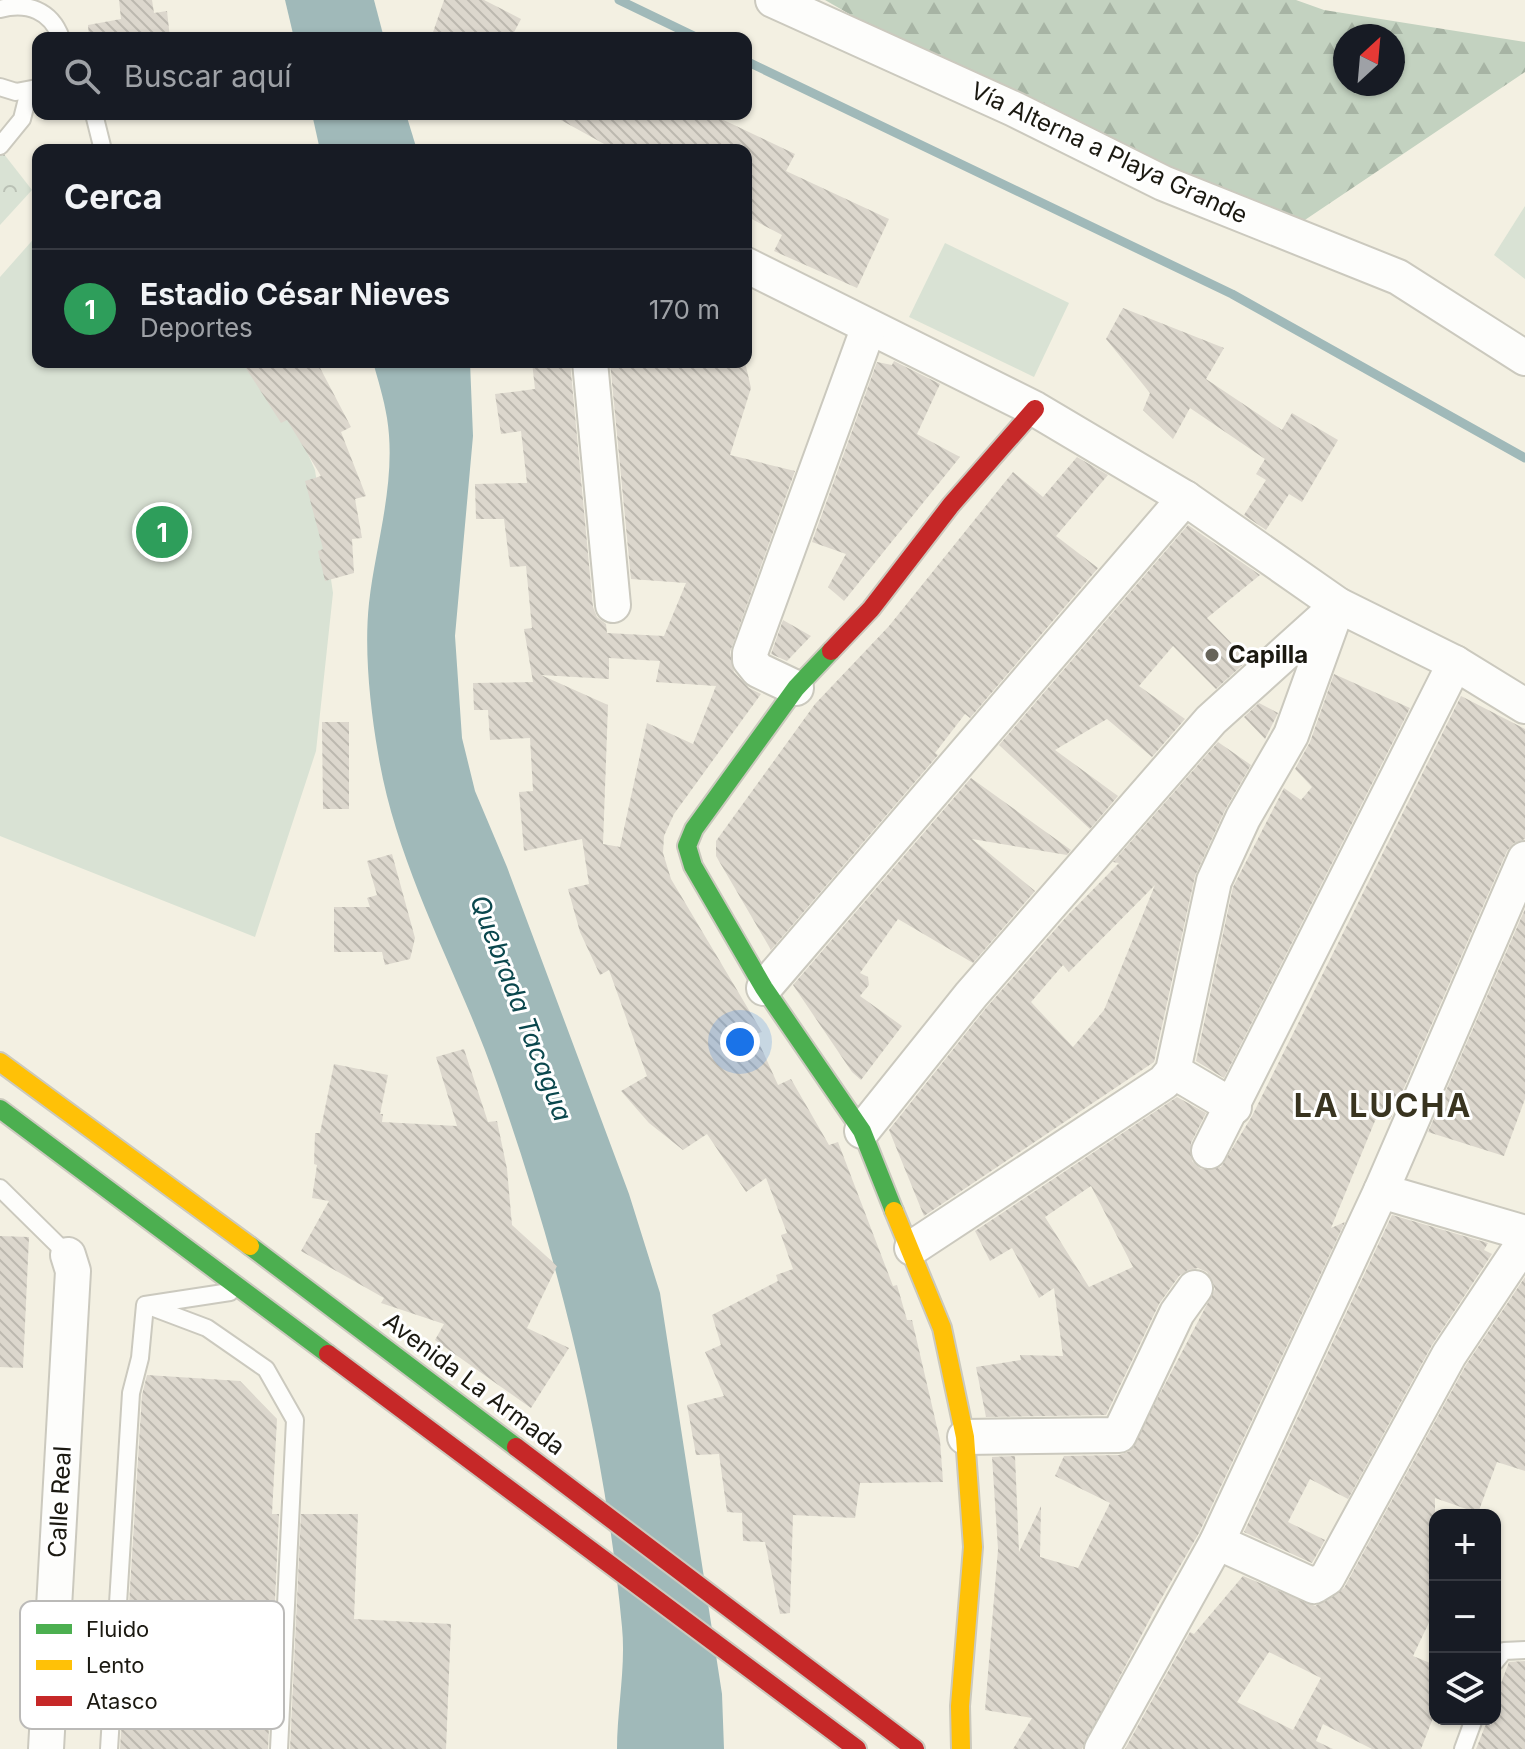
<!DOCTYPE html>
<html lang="es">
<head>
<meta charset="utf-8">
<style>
	:root { --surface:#171b24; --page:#20242c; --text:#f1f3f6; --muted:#9ea1a6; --line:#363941; --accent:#b3b3b0 }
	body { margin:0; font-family:Inter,sans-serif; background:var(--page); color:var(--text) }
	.controls { position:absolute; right:24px; bottom:24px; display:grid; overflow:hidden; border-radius:16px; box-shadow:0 2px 6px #0004 }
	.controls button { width:72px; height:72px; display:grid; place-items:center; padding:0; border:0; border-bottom:2px solid var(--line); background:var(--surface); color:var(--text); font:40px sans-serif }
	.compass { position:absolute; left:1333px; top:24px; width:72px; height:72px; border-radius:50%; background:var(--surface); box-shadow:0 2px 6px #0004; rotate:26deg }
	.you { position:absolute; left:740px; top:1042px; width:28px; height:28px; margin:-20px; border:6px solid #fff; border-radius:50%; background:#1a73e8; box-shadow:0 0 0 12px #1a73e833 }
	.badge { display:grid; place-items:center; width:52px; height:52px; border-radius:50%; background:var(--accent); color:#fff; font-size:26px; font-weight:700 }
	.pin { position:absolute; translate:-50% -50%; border:4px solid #fff; box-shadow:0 2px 8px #0006 }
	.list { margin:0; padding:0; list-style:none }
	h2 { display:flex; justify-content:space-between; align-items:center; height:104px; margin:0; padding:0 32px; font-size:34px }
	h2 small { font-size:26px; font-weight:400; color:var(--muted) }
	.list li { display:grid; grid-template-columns:52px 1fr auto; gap:24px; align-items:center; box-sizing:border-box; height:120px; padding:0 32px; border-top:2px solid var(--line) }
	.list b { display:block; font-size:30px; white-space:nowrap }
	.list p { margin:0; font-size:26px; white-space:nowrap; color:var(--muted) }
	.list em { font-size:26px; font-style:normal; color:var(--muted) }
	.icon { flex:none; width:44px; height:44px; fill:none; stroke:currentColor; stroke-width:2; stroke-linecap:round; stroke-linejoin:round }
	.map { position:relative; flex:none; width:1525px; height:1749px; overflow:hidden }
	.search { position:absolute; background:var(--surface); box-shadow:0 2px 6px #0004; left:32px; top:32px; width:720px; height:88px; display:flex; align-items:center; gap:20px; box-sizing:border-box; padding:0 28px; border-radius:16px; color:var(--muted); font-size:30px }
	.panel { position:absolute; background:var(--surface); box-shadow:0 2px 6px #0004; left:32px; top:144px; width:720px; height:224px; border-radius:16px }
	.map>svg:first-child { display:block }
	.green { fill:#d9e2d4 }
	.forest { fill:url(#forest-firs); fill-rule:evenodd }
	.park { fill:url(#park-crowns) }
	.water { fill:#a0b9b9 }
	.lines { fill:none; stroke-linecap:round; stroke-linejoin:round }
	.stream { stroke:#a0b9b9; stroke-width:9 }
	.building { fill:url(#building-back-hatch); fill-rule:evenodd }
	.lane-casing { stroke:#cbc9be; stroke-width:20 }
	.street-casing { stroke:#cbc9be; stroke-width:38 }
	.fast-casing { stroke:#cbc9be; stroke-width:22 }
	.slow-casing { stroke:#cbc9be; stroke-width:22 }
	.jam-casing { stroke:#cbc9be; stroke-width:22 }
	.lane { stroke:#fdfdfb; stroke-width:16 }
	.street { stroke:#fdfdfb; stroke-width:34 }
	.fast { stroke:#4caf50; stroke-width:18 }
	.slow { stroke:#ffc107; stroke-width:18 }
	.jam { stroke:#c62828; stroke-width:18 }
	.poi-dot { fill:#67645a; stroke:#fff; stroke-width:3 }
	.labels { text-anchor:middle; stroke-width:6; stroke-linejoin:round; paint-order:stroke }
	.street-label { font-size:24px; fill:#1b1911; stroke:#fff }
	.poi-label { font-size:24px; font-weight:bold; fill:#1b1911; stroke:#fff; text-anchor:start }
	.water-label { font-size:26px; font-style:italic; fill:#0a474d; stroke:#fff }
	.district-label { font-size:32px; font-weight:bold; letter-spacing:2px; fill:#393420; stroke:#fff }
	.key { fill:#fff; stroke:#bbbab8; stroke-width:2 }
	.key-label { font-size:22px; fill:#1b1911 }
</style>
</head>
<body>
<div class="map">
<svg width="1525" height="1749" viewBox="0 0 1525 1749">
	<defs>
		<pattern id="forest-firs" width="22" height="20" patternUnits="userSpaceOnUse" patternTransform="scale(2)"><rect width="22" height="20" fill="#c3d2c0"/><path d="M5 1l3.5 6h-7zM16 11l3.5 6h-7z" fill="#a7b4a4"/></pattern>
		<pattern id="park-crowns" width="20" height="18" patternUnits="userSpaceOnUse" patternTransform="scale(2)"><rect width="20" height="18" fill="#d9e2d4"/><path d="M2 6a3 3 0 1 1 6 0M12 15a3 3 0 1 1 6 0" fill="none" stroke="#bac1b5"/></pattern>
		<pattern id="building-back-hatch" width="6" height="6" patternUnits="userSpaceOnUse" patternTransform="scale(2)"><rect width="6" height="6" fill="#dcd7cd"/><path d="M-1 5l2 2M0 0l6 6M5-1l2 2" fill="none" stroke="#bcb8af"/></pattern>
	</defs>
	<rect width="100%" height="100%" fill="#f3f0e2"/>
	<!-- green -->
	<g class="green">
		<polygon points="1525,206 1525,279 1494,255"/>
		<polygon points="38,234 38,362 267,362 315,470 333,593 316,751 255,937 0,836 0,277"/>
		<polygon points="945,243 1069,303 1034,377 909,317"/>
	</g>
	<!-- forest -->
	<path class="forest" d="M825,0H1296L1324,10L1525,42V72L1287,232L1014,109ZM1345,36H1393V84H1345Z"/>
	<!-- park -->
	<polygon class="park" points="0,149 32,190 0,225"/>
	<!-- water -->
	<g class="water">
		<polygon points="285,0 374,0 384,38 294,38"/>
		<polygon points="312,114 406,114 417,150 320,150"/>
		<path d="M373,362H470L473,436L455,636L462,738L475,791L507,867L629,1194L660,1293L722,1694L724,1749H617C617,1709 626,1667 622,1627C605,1443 558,1257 497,1083C459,973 397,870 378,753C370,706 364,650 369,603C376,542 397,480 387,418C384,399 378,380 373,362Z"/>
	</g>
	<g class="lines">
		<!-- stream -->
		<g class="stream">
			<polyline points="619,0 698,38"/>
			<polyline points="746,61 1232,294 1525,458"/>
		</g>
	</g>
	<!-- building -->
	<g class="building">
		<polygon points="119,0 152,0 154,13 167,11 170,38 89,38 88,25 121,19"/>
		<polygon points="444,0 484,0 521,19 511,38 431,38"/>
		<polygon points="550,114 711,114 795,154 786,171 889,219 857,288 774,251 782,235 746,216 746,150 615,150"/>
		<polygon points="1123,308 1224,348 1206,379 1282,430 1292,413 1338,440 1302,502 1289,494 1266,530 1244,515 1266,480 1256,474 1265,459 1190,408 1173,439 1143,410 1150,393 1106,339"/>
		<polygon points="894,361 940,384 917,434 960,457 844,601 828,587 846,554 812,542 877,362 892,365"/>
		<polygon points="242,362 317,362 351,427 341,432 366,496 355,499 362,538 352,539 354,573 325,581 318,551 323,549 305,481 321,476 287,420 281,423"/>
		<path d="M532,362H570L593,607L597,617L606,624L607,633L664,636L686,583L631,579L610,362H745L751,388L730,455L795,471L730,652L734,672L749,688L761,694L674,814L664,836L663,853L671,879L762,1032L755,1034L778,1085L791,1079L829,1145L838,1142L893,1286L897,1285L907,1320H912L940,1440L943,1482L860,1483L855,1518L793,1515L790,1613L780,1614L765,1542L743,1541L742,1513L727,1512L719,1454L696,1455L687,1405L724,1396L705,1352L721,1345L712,1315L778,1281L776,1275L793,1269L781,1235L787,1233L766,1178L746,1192L707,1134L683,1150L649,1123L621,1091L647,1076L609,970L600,975L580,932L568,889L589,884L582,839L524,851L519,792L533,791L530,738L490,740L488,710H474L473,683L533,682L524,629L532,628L526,566L510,567L504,519H476L475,484L527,483L521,431L501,434L495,394L535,389ZM609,658L660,661L656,682L716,686L693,744L647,723L620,847L603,844L608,705L541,675L609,679Z"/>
		<polygon points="1077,457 1108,475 1056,536 1098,568 970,718 965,714 935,753 938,755 771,950 716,856 716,841 815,704 889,626 1013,472 1043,497"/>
		<polygon points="1188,525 1260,575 1207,618 1248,660 1216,689 1173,646 1139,686 1185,719 1152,757 1107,719 1055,750 1118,796 1090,829 999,745"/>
		<polygon points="783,620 811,636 787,661 771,654"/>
		<polygon points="1334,674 1410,708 1224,1078 1196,1061 1233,887 1284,788 1301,800 1312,787 1295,769 1310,742"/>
		<path d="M1461,696L1525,729V839L1514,843L1507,851L1390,1120L1377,1116L1331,1228L1345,1222L1199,1533L1153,1613L1082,1749H1013L1032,1718L985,1710L998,1549L992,1457L1015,1456L1019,1552L1041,1506L1040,1557L1078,1568L1110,1503L1055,1476L1064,1456L1119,1455L1130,1451L1215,1289L1207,1272L1198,1268L1188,1270L1179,1276L1159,1304L1106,1415L986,1417L976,1367L1021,1360L1020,1355L1063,1356L1054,1288L1039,1298L1012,1248L990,1261L975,1231L1177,1097L1206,1113L1191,1143L1192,1161L1201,1169L1221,1167L1252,1116ZM1091,1186L1133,1267L1089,1287L1045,1217Z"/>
		<polygon points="1259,703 1278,713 1265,739 1244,717"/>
		<polygon points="322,722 349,722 349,809 323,809"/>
		<path d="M1218,742L1251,765L1225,810L1195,876L1154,1062L924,1216L889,1130L986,1008L1068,915L1119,863L1113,862ZM1155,885L1104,1010L1073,1047L1031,1002L1063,965L1069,972Z"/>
		<polygon points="971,778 1071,850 1067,855 972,839 1035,891 973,963 898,919 860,973 868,977 869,985 860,996 902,1026 861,1080 852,1072 793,985"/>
		<polygon points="392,854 415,938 410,959 385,965 382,952 334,952 334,907 370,907 367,898 377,895 367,861"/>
		<polygon points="1525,909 1525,1099 1504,1156 1428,1132"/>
		<polygon points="464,1049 488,1122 497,1121 507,1169 512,1225 557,1266 527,1328 569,1348 531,1408 435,1340 444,1324 381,1303 384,1298 301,1251 329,1201 312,1198 317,1165 314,1164 315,1133 320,1133 334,1064 388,1075 380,1114 383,1114 382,1122 457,1126 436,1057"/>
		<polygon points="1392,1215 1488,1243 1484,1250 1492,1254 1432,1345 1348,1499 1310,1479 1288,1522 1325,1540 1312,1563 1244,1532"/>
		<polygon points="0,1236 29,1237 23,1368 0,1367"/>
		<path d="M1525,1277V1471L1497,1462L1478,1513L1435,1498V1610L1413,1656L1435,1665V1713L1421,1749H1372L1323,1724L1316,1741L1333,1749H1125L1190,1632L1194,1634L1243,1576L1315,1606L1344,1588L1466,1365ZM1269,1652L1321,1678L1293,1730L1237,1702Z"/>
		<polygon points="147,1375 240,1381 277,1419 272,1514 279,1514 268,1749 120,1749 142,1395"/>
		<polygon points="301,1514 358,1514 354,1619 451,1624 446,1749 290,1749"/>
		<polygon points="1525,1661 1525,1749 1476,1749 1488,1719 1495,1719 1495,1699 1509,1662"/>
	</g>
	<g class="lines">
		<!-- lane casing -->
		<g class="lane-casing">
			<g id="lane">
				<path d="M0,9C27,2 51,10 61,38"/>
				<polyline points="0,87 16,92 37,88"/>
				<polyline points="94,114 103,150"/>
				<polyline points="0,146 22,119 29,91"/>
				<polyline points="0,1188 68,1255"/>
				<polyline points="146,1305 207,1328 266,1369 295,1420 279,1749"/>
				<polyline points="1495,1662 1504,1651 1525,1650"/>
				<polyline points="109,1749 131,1393 140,1358 145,1305 230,1292"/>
				<polyline points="1463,1749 1474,1719"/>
			</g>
		</g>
		<!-- street casing -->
		<g class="street-casing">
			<g id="street">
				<polyline points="773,0 1014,109 1163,183 1398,277 1525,358"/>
				<polyline points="746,265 1035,409 1185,498 1338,605 1455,663 1525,706"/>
				<polyline points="590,362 613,605"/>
				<polyline points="796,688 758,670 750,660 750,653 868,329"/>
				<polyline points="764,988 1185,498"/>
				<polyline points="1173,1071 1234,1107"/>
				<polyline points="862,1131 971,995 1211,720 1335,608"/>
				<polyline points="1209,1151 1455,663"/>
				<polyline points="1381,1191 1525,1233"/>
				<polyline points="912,1248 1164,1082 1173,1071 1214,881 1243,818 1291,735 1338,605"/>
				<polyline points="965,1437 1119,1435 1177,1313 1195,1288"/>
				<polyline points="1217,1542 1314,1586 1327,1578 1449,1355 1525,1241"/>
				<polyline points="46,1749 73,1271 68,1255"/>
				<polyline points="1102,1749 1217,1542 1381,1191 1525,859"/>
			</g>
		</g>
		<!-- fast casing -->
		<g class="fast-casing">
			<g id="fast">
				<polyline points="831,651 796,688 694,829 687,846 693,866 764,988 862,1131 894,1211"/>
				<polyline points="0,1109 328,1354"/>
				<polyline points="250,1246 516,1447"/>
			</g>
		</g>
		<!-- slow casing -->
		<g class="slow-casing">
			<g id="slow">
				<polyline points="0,1062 250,1246"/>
				<polyline points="894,1211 942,1328 965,1437 973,1547 960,1706 961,1749"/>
			</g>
		</g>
		<!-- jam casing -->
		<g class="jam-casing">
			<g id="jam">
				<polyline points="831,651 871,609 951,505 1035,409"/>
				<polyline points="328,1354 857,1749"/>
				<polyline points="516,1447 915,1749"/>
			</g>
		</g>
		<!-- lane -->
		<use href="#lane" class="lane"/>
		<!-- street -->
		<use href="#street" class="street"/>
		<!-- fast -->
		<use href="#fast" class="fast"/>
		<!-- slow -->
		<use href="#slow" class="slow"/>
		<!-- jam -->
		<use href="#jam" class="jam"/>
	</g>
	<!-- markers -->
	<circle class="poi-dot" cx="1212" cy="655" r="8"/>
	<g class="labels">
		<!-- street labels -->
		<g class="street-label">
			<text transform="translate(1109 153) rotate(25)" y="8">Vía Alterna a Playa Grande</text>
			<text transform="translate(474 1384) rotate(37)" y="8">Avenida La Armada</text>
			<text transform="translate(60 1502) rotate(-87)" y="8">Calle Real</text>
		</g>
		<!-- poi labels -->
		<g class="poi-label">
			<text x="1228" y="663">Capilla</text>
		</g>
		<!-- water labels -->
		<g class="water-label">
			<text transform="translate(521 1008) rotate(69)" y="9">Quebrada Tacagua</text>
		</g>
		<!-- district labels -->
		<g class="district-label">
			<text x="1383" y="1117">LA LUCHA</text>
		</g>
	</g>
	<!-- legend -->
	<rect x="20" y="1601" width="264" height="128" rx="12" class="key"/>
	<rect x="36" y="1624" width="36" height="10" fill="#4caf50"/>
	<rect x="36" y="1660" width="36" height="10" fill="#ffc107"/>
	<rect x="36" y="1696" width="36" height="10" fill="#c62828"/>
	<g class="key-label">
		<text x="86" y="1637">Fluido</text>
		<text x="86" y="1673">Lento</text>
		<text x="86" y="1709">Atasco</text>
	</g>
</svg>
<div class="controls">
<button>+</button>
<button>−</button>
<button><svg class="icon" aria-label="layers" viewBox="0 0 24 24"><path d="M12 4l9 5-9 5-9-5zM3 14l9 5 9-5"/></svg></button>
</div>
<svg class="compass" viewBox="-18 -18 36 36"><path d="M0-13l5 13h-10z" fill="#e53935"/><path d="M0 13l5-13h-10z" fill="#9ea1a6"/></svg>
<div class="you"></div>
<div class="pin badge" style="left:162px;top:532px;background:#2e9e5b">1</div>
<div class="search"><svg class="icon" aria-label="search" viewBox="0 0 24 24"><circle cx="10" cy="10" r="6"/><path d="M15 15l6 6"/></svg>Buscar aquí</div>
<section class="panel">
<h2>Cerca<small></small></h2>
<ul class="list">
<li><span class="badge" style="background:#2e9e5b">1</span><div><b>Estadio César Nieves</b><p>Deportes</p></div><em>170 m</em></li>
</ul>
</section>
</div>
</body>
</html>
